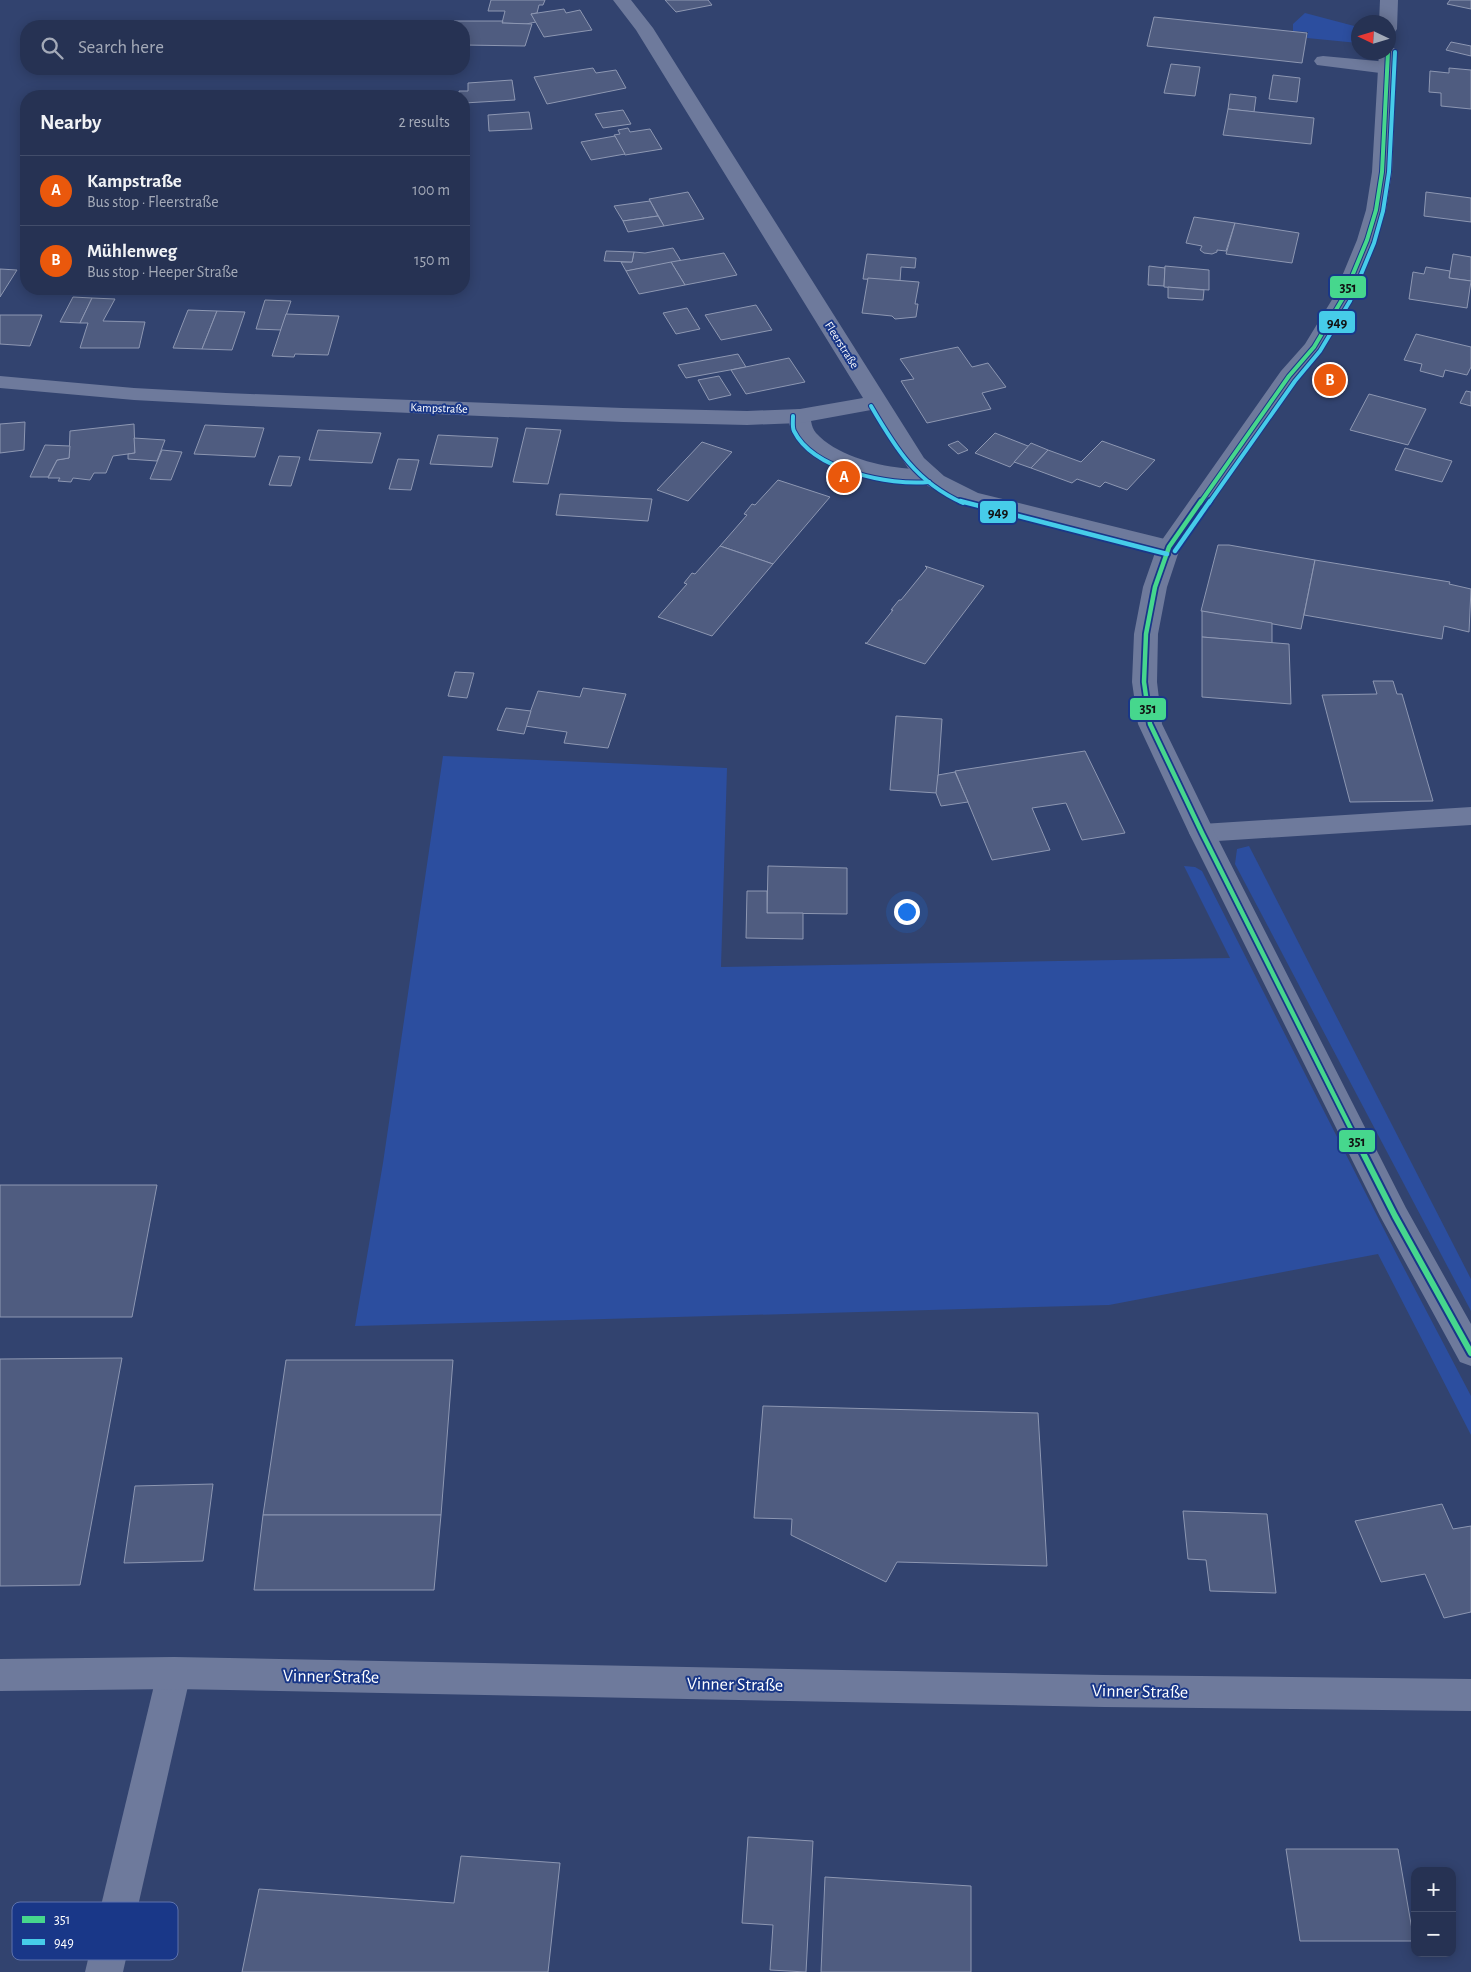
<!DOCTYPE html>
<html lang="en">
<head>
<meta charset="utf-8">
<style>
	:root { --surface:#263253; --page:#323e5d; --text:#f1f3f6; --muted:#a4aab8; --line:#424d6a; --accent:#ea580c }
	body { margin:0; font-family:"Alegreya Sans",sans-serif; background:var(--page); color:var(--text) }
	.controls { position:absolute; right:15px; bottom:15px; display:grid; overflow:hidden; border-radius:10px; box-shadow:0 2px 12px #0003 }
	.controls button { width:45px; height:45px; display:grid; place-items:center; padding:0; border:0; border-bottom:1px solid var(--line); background:var(--surface); color:var(--text); font:25px sans-serif }
	.compass { position:absolute; left:1351px; top:15px; width:45px; height:45px; border-radius:50%; background:var(--surface); box-shadow:0 2px 12px #0003; rotate:274deg }
	.you { position:absolute; left:906px; top:911px; width:18px; height:18px; margin:-12px; border:4px solid #fff; border-radius:50%; background:#1a73e8; box-shadow:0 0 0 8px #1a73e833 }
	.badge { display:grid; place-items:center; width:32px; height:32px; border-radius:50%; background:var(--accent); color:#fff; font-size:16px; font-weight:700 }
	.pin { position:absolute; translate:-50% -50%; border:2px solid #fff; box-shadow:0 1px 5px #0006 }
	.list { margin:0; padding:0; list-style:none }
	h2 { display:flex; justify-content:space-between; align-items:center; height:65px; margin:0; padding:0 20px; font-size:21px }
	h2 small { font-size:16px; font-weight:400; color:var(--muted) }
	.list li { display:grid; grid-template-columns:32px 1fr auto; gap:15px; align-items:center; box-sizing:border-box; height:70px; padding:0 20px; border-top:1px solid var(--line) }
	.list b { display:block; font-size:19px; white-space:nowrap }
	.list p { margin:0; font-size:16px; white-space:nowrap; color:var(--muted) }
	.list em { font-size:16px; font-style:normal; color:var(--muted) }
	.icon { flex:none; width:28px; height:28px; fill:none; stroke:currentColor; stroke-width:2; stroke-linecap:round; stroke-linejoin:round }
	.map { position:relative; flex:none; width:1471px; height:1972px; overflow:hidden }
	.search { position:absolute; background:var(--surface); box-shadow:0 2px 12px #0003; left:20px; top:20px; width:450px; height:55px; display:flex; align-items:center; gap:12px; box-sizing:border-box; padding:0 18px; border-radius:20px; color:var(--muted); font-size:19px }
	.panel { position:absolute; background:var(--surface); box-shadow:0 2px 12px #0003; left:20px; top:90px; width:450px; height:205px; border-radius:20px }
	.map>svg:first-child { display:block }
	.green { fill:#2c4e9f }
	.building { fill:#4f5c80; stroke:#8d97b2 }
	.lines { fill:none; stroke-linecap:round; stroke-linejoin:round }
	.service { fill:#6e7a9c; fill-rule:evenodd }
	.minor { fill:#6e7a9c; fill-rule:evenodd }
	.tertiary { fill:#6e7a9c; fill-rule:evenodd }
	.bus-1-far2-casing { stroke:#193788; stroke-width:6 }
	.bus-1-far1-casing { stroke:#193788; stroke-width:8 }
	.bus-1-casing { stroke:#193788; stroke-width:10 }
	.bus-2-far1-casing { stroke:#193788; stroke-width:6 }
	.bus-2-casing { stroke:#193788; stroke-width:8 }
	.bus-1-far2 { stroke:#46d78d; stroke-width:4 }
	.bus-1-far1 { stroke:#46d78d; stroke-width:4.5 }
	.bus-1 { stroke:#46d78d; stroke-width:6 }
	.bus-2-far1 { stroke:#46cce9; stroke-width:4 }
	.bus-2 { stroke:#46cce9; stroke-width:4.5 }
	.labels { text-anchor:middle; stroke-width:4; stroke-linejoin:round; paint-order:stroke }
	.far-street-label { font-size:12px; fill:#fff; stroke:#193788 }
	.near-street-label { font-size:18px; fill:#fff; stroke:#193788 }
	.key { fill:#193788; stroke:#5e73ac; stroke-width:1 }
	.key-label { font-size:14px; fill:#fff }
	.line-badge { stroke:#193788; stroke-width:2 }
	.pale-badge-label { font-size:14px; text-anchor:middle; font-weight:bold; fill:#111 }
</style>
</head>
<body>
<div class="map">
<svg width="1471" height="1972" viewBox="0 0 1471 1972">
	<rect width="100%" height="100%" fill="#32436f"/>
	<!-- green -->
	<g class="green">
		<polygon points="1305,13 1358,27 1358,43 1307,38 1308,32 1293,31 1293,24"/>
		<polygon points="443,756 727,768 721,967 1230,958 1184,866 1195,867 1202,871 1397,1255 1471,1396 1471,1435 1378,1254 1109,1305 355,1326 383,1163"/>
		<polygon points="1249,846 1471,1279 1471,1311 1235,864 1237,849"/>
	</g>
	<!-- building -->
	<g class="building">
		<polygon points="491,0 545,0 543,5 539,5 537,13 531,14 536,22 526,24 502,23 505,11 488,11"/>
		<polygon points="665,0 708,0 712,5 676,12"/>
		<polygon points="1450,0 1471,0 1471,9 1447,4"/>
		<polygon points="564,9 566,13 580,10 592,30 544,37 531,14"/>
		<polygon points="1154,17 1307,33 1302,63 1147,46"/>
		<polygon points="454,21 503,21 502,23 532,24 525,46 464,45 464,26 456,26"/>
		<polygon points="1451,42 1471,46 1471,56 1446,50"/>
		<polygon points="1171,64 1200,67 1195,96 1164,93"/>
		<polygon points="593,68 596,73 616,70 626,88 547,104 534,77"/>
		<polygon points="1449,68 1471,70 1471,109 1441,106 1441,93 1429,92 1430,71 1449,73"/>
		<polygon points="1273,75 1300,78 1297,102 1269,99"/>
		<polygon points="512,80 515,100 464,103 464,96 459,96 459,91 468,91 468,83"/>
		<polygon points="1230,94 1256,97 1254,112 1228,109"/>
		<polygon points="1228,109 1314,118 1311,144 1223,135"/>
		<polygon points="623,110 631,124 603,128 595,114"/>
		<polygon points="529,112 532,129 489,131 488,115"/>
		<polygon points="628,128 630,132 650,129 662,149 625,155 614,135 620,134 618,130"/>
		<polygon points="615,136 625,154 591,160 581,142"/>
		<polygon points="688,192 704,219 664,226 649,199"/>
		<polygon points="1426,192 1471,198 1471,222 1424,216"/>
		<polygon points="650,201 658,216 623,221 614,206"/>
		<polygon points="658,216 664,226 628,232 623,221"/>
		<polygon points="1194,217 1235,223 1226,251 1217,250 1217,252 1212,254 1204,253 1200,250 1202,246 1186,243"/>
		<polygon points="1235,223 1299,233 1292,263 1226,254"/>
		<polygon points="673,248 681,261 626,271 621,262 632,262 634,252 645,253"/>
		<polygon points="606,251 634,252 632,262 604,261"/>
		<polygon points="724,253 737,275 685,285 671,262"/>
		<polygon points="867,254 916,258 915,268 901,267 900,281 863,279"/>
		<polygon points="1453,254 1471,257 1471,281 1449,278"/>
		<polygon points="671,262 685,285 639,294 626,271"/>
		<polygon points="1149,266 1165,268 1164,286 1148,285"/>
		<polygon points="1165,266 1209,270 1209,290 1164,287"/>
		<polygon points="1426,267 1450,271 1449,278 1471,281 1467,308 1409,299 1413,272 1424,274"/>
		<polygon points="0,269 17,270 0,297"/>
		<polygon points="868,278 919,282 915,304 918,304 916,317 895,319 892,316 862,313"/>
		<polygon points="1168,287 1204,290 1203,300 1168,298"/>
		<polygon points="73,297 92,298 80,323 60,322"/>
		<polygon points="92,298 115,299 103,321 145,322 139,348 80,348 88,323 80,323"/>
		<polygon points="265,300 291,301 281,330 256,329"/>
		<polygon points="756,305 772,330 721,340 705,315"/>
		<polygon points="687,308 700,329 676,334 663,313"/>
		<polygon points="188,310 217,311 202,349 173,348"/>
		<polygon points="217,311 245,312 232,350 202,349"/>
		<polygon points="286,314 339,316 328,355 295,354 294,357 272,356"/>
		<polygon points="0,315 42,315 30,346 0,344"/>
		<polygon points="1416,334 1471,347 1471,367 1467,375 1445,370 1443,377 1420,371 1422,364 1404,360"/>
		<polygon points="958,347 972,367 988,363 1006,387 982,393 991,409 927,423 901,381 914,379 900,359"/>
		<polygon points="738,354 746,367 686,378 678,365"/>
		<polygon points="789,358 805,382 746,394 731,370"/>
		<polygon points="719,376 731,395 709,400 698,380"/>
		<polygon points="1466,391 1471,392 1471,406 1460,403"/>
		<polygon points="1369,394 1426,409 1408,445 1350,430"/>
		<polygon points="25,422 24,450 0,453 0,424"/>
		<polygon points="134,424 135,453 113,456 106,473 94,473 90,480 73,478 71,482 58,481 60,478 48,478 57,460 69,458 70,431"/>
		<polygon points="205,425 264,428 255,457 194,454"/>
		<polygon points="526,428 561,430 548,484 513,482"/>
		<polygon points="318,430 381,433 372,463 309,460"/>
		<polygon points="995,433 1028,446 1029,446 1010,467 975,453"/>
		<polygon points="438,435 498,438 492,467 430,464"/>
		<polygon points="134,438 165,440 157,461 128,459 128,454 135,453"/>
		<polygon points="958,441 968,450 958,454 948,445"/>
		<polygon points="1102,441 1155,460 1127,490 1105,482 1100,487 1077,479 1072,483 1031,468 1048,450 1081,462"/>
		<polygon points="702,442 732,452 688,501 657,490"/>
		<polygon points="1031,443 1048,450 1031,468 1014,462"/>
		<polygon points="45,445 70,446 69,458 57,460 48,477 30,477"/>
		<polygon points="1405,448 1452,461 1442,482 1395,470"/>
		<polygon points="162,450 182,452 171,480 150,479"/>
		<polygon points="279,456 300,457 291,486 269,485"/>
		<polygon points="398,459 419,460 411,490 389,489"/>
		<polygon points="778,480 830,497 773,564 720,546 747,515 744,514 752,504 755,505"/>
		<polygon points="560,494 652,499 648,521 556,515"/>
		<polygon points="1218,545 1229,545 1315,560 1301,629 1201,611"/>
		<polygon points="720,546 773,564 712,636 658,617 687,584 684,583 692,573 695,574"/>
		<polygon points="1315,560 1450,582 1449,584 1471,589 1469,632 1444,626 1442,639 1304,615"/>
		<polygon points="925,566 984,586 925,664 865,643 867,643 893,610 891,610 899,600 901,600 927,568"/>
		<polygon points="1202,611 1272,623 1272,643 1202,637"/>
		<polygon points="1202,637 1289,644 1291,704 1202,697"/>
		<polygon points="455,672 474,673 467,698 448,696"/>
		<polygon points="1373,681 1393,681 1397,694 1402,694 1433,801 1350,802 1322,695 1377,694"/>
		<polygon points="583,688 626,694 608,748 564,743 567,732 525,726 538,691 580,697"/>
		<polygon points="506,708 531,711 524,734 497,730"/>
		<polygon points="896,716 942,719 937,793 890,790"/>
		<polygon points="1085,751 1125,833 1082,840 1066,803 1032,808 1050,850 992,860 955,771"/>
		<polygon points="955,772 968,802 941,806 936,793 938,775"/>
		<polygon points="768,866 847,868 847,914 767,913"/>
		<polygon points="747,891 767,891 767,913 803,913 803,939 746,938"/>
		<polygon points="0,1185 157,1185 132,1317 0,1317"/>
		<polygon points="122,1358 80,1585 0,1586 0,1359"/>
		<polygon points="286,1360 453,1360 441,1515 263,1515"/>
		<polygon points="763,1406 1038,1413 1047,1566 897,1562 886,1582 791,1535 792,1519 754,1518"/>
		<polygon points="213,1484 203,1561 124,1563 135,1486"/>
		<polygon points="1442,1504 1453,1529 1471,1526 1471,1612 1444,1618 1425,1574 1381,1582 1355,1521"/>
		<polygon points="1183,1511 1267,1514 1276,1593 1210,1591 1206,1560 1188,1559"/>
		<polygon points="263,1515 441,1515 434,1590 254,1590"/>
		<polygon points="748,1837 813,1841 806,1972 770,1970 773,1925 742,1923"/>
		<polygon points="1286,1849 1398,1849 1414,1941 1300,1941"/>
		<polygon points="461,1856 560,1863 548,1972 242,1972 259,1889 454,1903"/>
		<polygon points="825,1877 971,1886 971,1972 821,1972"/>
	</g>
	<g class="lines">
		<!-- service -->
		<g class="service">
			<polygon points="1323,56 1388,62 1394,64 1397,68 1394,72 1388,74 1317,65 1314,61 1317,57"/>
			<path d="M800,409L808,411C812,418 810,426 816,433C835,454 873,465 902,468C914,470 925,467 937,470L940,475L937,480C898,490 819,469 795,436C790,428 786,420 792,411Z"/>
			<polygon points="174,1657 186,1662 191,1673 123,1972 85,1972 157,1673 162,1662"/>
		</g>
		<!-- minor -->
		<g class="minor">
			<polygon points="613,0 631,0 653,28 924,458 944,476 978,493 1177,542 1181,547 1177,552 1169,554 962,503 928,486 908,468 871,410 800,423 747,425 623,422 226,405 134,400 0,388 0,376 134,388 226,393 623,408 747,411 800,409 863,398 636,30"/>
			<polygon points="1471,807 1471,825 1202,842 1193,839 1189,833 1193,827 1202,824"/>
		</g>
		<!-- tertiary -->
		<g class="tertiary">
			<polygon points="1380,0 1398,0 1397,29 1394,33 1388,34 1388,22 1379,22"/>
			<polygon points="1388,47 1394,48 1397,52 1392,172 1386,210 1377,240 1353,298 1321,351 1297,381 1180,548 1167,587 1158,634 1157,682 1162,724 1215,833 1406,1208 1471,1324 1471,1366 1460,1362 1380,1216 1189,833 1138,724 1132,682 1134,634 1143,587 1157,547 1281,371 1305,344 1333,298 1357,240 1366,210 1372,172 1379,52 1388,52"/>
			<polygon points="174,1657 1104,1675 1471,1679 1471,1711 1104,1707 174,1689 0,1691 0,1659"/>
		</g>
		<!-- bus-1-far2 casing -->
		<g class="bus-1-far2-casing">
			<polyline id="bus-1-far2" points="1200,503 1289,376 1314,347 1343,298 1367,240 1376,210 1382,172 1388,52"/>
		</g>
		<!-- bus-1-far1 casing -->
		<g class="bus-1-far1-casing">
			<polyline id="bus-1-far1" points="1201,501 1169,547 1155,587 1146,634 1144,682 1150,724 1202,833 1360,1147"/>
		</g>
		<!-- bus-1 casing -->
		<g class="bus-1-casing">
			<polyline id="bus-1" points="1359,1145 1395,1216 1471,1353"/>
		</g>
		<!-- bus-2-far1 casing -->
		<g class="bus-2-far1-casing">
			<g id="bus-2-far1">
				<path d="M871,406C896,449 916,482 963,503"/>
				<path d="M793,416C793,421 792,427 794,431C813,470 890,486 929,482"/>
				<polyline points="1209,503 1295,381 1320,351 1350,301 1374,243 1383,211 1389,172 1395,52"/>
			</g>
		</g>
		<!-- bus-2 casing -->
		<g class="bus-2-casing">
			<g id="bus-2">
				<polyline points="960,501 1167,554"/>
				<polyline points="1175,551 1210,501"/>
			</g>
		</g>
		<!-- bus-1-far2 -->
		<use href="#bus-1-far2" class="bus-1-far2"/>
		<!-- bus-1-far1 -->
		<use href="#bus-1-far1" class="bus-1-far1"/>
		<!-- bus-1 -->
		<use href="#bus-1" class="bus-1"/>
		<!-- bus-2-far1 -->
		<use href="#bus-2-far1" class="bus-2-far1"/>
		<!-- bus-2 -->
		<use href="#bus-2" class="bus-2"/>
	</g>
	<g class="labels">
		<!-- far-street labels -->
		<g class="far-street-label">
			<text transform="translate(842 345) rotate(58)" y="4">Fleerstraße</text>
			<text transform="translate(439 408) rotate(2)" y="4">Kampstraße</text>
		</g>
		<!-- near-street labels -->
		<g class="near-street-label">
			<text transform="translate(331 1676) rotate(1)" y="6">Vinner Straße</text>
			<text transform="translate(735 1684) rotate(1)" y="6">Vinner Straße</text>
			<text transform="translate(1140 1691) rotate(1)" y="6">Vinner Straße</text>
		</g>
	</g>
	<!-- legend -->
	<rect x="12" y="1902" width="166" height="58" rx="8" class="key"/>
	<rect x="22" y="1916" width="23" height="7" fill="#46d78d"/>
	<rect x="22" y="1939" width="23" height="6" fill="#46cce9"/>
	<g class="key-label">
		<text x="54" y="1924">351</text>
		<text x="54" y="1947">949</text>
	</g>
	<g class="line-badge">
		<rect x="1329" y="275" width="38" height="24" rx="5" fill="#46d78d"/>
		<rect x="1318" y="310" width="38" height="24" rx="5" fill="#46cce9"/>
		<rect x="979" y="500" width="38" height="24" rx="5" fill="#46cce9"/>
		<rect x="1129" y="697" width="38" height="24" rx="5" fill="#46d78d"/>
		<rect x="1338" y="1129" width="38" height="24" rx="5" fill="#46d78d"/>
	</g>
	<g class="pale-badge-label">
		<text x="1348" y="292">351</text>
		<text x="1337" y="327">949</text>
		<text x="998" y="517">949</text>
		<text x="1148" y="713">351</text>
		<text x="1357" y="1146">351</text>
	</g>
</svg>
<div class="controls">
<button>+</button>
<button>−</button>
</div>
<svg class="compass" viewBox="-18 -18 36 36"><path d="M0-13l5 13h-10z" fill="#e53935"/><path d="M0 13l5-13h-10z" fill="#a4aab8"/></svg>
<div class="you"></div>
<div class="pin badge" style="left:844px;top:477px">A</div>
<div class="pin badge" style="left:1330px;top:380px">B</div>
<div class="search"><svg class="icon" aria-label="search" viewBox="0 0 24 24"><circle cx="10" cy="10" r="6"/><path d="M15 15l6 6"/></svg>Search here</div>
<section class="panel">
<h2>Nearby<small>2 results</small></h2>
<ul class="list">
<li><span class="badge">A</span><div><b>Kampstraße</b><p>Bus stop · Fleerstraße</p></div><em>100 m</em></li>
<li><span class="badge">B</span><div><b>Mühlenweg</b><p>Bus stop · Heeper Straße</p></div><em>150 m</em></li>
</ul>
</section>
</div>
</body>
</html>
